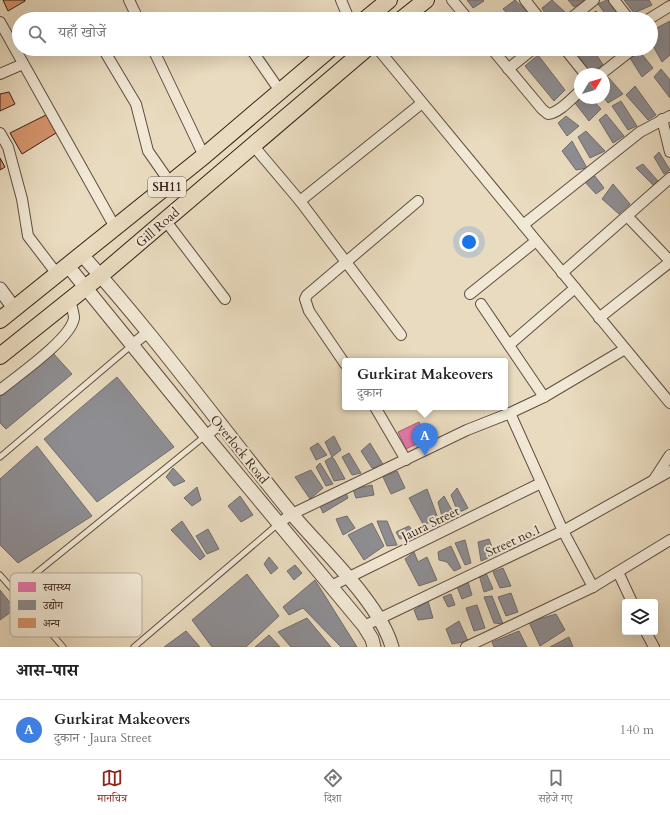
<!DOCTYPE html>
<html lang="hi">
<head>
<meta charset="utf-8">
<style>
	:root { --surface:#fff; --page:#f6f6f6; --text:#222; --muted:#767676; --line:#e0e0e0; --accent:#8f2418 }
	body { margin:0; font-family:Cardo,"Noto Serif Devanagari",serif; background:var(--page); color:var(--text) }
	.controls { position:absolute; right:12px; bottom:12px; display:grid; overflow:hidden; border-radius:4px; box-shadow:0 4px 16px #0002 }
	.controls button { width:36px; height:36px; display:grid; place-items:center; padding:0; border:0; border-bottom:1px solid var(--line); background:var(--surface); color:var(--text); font:20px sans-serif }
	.compass { position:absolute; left:574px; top:68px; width:36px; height:36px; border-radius:50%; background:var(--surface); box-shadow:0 4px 16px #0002; rotate:52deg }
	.you { position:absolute; left:469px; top:242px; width:14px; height:14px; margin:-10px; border:3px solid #fff; border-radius:50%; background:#1a73e8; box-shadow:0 0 0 6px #1a73e833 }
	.badge { display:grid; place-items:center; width:26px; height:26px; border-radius:50%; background:var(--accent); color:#fff; font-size:13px; font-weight:700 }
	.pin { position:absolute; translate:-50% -33px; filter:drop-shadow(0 1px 2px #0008) }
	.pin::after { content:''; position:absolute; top:21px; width:14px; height:12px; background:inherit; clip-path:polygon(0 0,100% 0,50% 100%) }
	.popup { position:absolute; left:342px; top:358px; width:166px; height:52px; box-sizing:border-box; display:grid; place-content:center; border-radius:4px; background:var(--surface); filter:drop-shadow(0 1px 3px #0005); font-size:13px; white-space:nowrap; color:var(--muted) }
	.popup b { font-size:15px; color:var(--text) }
	.popup::after { content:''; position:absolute; left:50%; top:100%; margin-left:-8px; border:8px solid transparent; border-top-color:var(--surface) }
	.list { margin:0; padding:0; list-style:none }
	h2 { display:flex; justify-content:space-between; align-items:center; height:52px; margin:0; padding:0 16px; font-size:17px }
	h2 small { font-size:13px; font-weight:400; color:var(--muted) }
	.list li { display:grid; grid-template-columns:26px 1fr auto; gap:12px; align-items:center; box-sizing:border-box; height:60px; padding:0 16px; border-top:1px solid var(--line) }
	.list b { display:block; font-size:15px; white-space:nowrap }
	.list p { margin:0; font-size:13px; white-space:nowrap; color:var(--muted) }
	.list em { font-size:13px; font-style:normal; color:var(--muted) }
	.icon { flex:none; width:22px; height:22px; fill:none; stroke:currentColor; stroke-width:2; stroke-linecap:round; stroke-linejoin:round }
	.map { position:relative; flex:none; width:670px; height:647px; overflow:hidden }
	.search { position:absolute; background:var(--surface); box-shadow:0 4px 16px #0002; left:12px; right:12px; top:12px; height:44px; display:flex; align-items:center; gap:10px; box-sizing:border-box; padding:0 14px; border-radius:22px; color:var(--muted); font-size:15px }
	.sheet { height:112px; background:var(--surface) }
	nav { display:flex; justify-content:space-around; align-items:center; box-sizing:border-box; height:56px; border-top:1px solid var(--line); background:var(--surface); font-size:11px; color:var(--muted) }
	nav a { display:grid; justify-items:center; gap:2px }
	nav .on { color:var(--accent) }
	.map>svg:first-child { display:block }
	.health { fill:#e377a8; stroke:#ae5c7c }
	.industry { fill:#8d8d92; stroke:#726c6d }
	.building { fill:#d7956d; stroke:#341e16 }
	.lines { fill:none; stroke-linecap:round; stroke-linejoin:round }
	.service-casing { stroke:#614d40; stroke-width:7 }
	.minor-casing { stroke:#614d40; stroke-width:12 }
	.tertiary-casing { stroke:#614d40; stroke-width:15 }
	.primary-casing { stroke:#341e16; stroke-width:18 }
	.service { stroke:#f1e8d5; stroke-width:5 }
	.minor { stroke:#f1e8d5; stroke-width:10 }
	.tertiary { stroke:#f1e8d5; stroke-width:13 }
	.primary { stroke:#e9dbbf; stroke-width:16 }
	.labels { text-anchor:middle; stroke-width:4; stroke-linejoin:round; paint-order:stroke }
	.shield { fill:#f1e8d5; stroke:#6d5b4f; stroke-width:1 }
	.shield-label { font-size:12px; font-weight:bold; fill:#341e16 }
	.street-label { font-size:13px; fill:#341e16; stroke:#f1e8d5 }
	.key { fill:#f1e8d5; stroke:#b8ab9c; stroke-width:1 }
	.key-label { font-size:11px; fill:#341e16 }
</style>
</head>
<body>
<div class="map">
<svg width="670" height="647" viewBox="0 0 670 647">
	<rect width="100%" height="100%" fill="#e9dbbf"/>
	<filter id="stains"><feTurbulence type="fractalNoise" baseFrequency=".005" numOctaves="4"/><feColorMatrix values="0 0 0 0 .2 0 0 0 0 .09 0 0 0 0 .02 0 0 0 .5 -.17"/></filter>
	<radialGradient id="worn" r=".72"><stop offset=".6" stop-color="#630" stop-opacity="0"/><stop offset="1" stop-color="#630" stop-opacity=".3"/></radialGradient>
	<!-- health -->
	<polygon class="health" points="419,422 427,439 406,449 398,432"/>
	<!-- industry -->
	<g class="industry">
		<polygon points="467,0 483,0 484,1 473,8"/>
		<polygon points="515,0 529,13 520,19 513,19 503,9"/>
		<polygon points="552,0 566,13 557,19 548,19 542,8"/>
		<polygon points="568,0 583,0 584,1 574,7"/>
		<polygon points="607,0 609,0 622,19 609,19 598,4"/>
		<polygon points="624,0 649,0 652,5 634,13"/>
		<polygon points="596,11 602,19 584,19"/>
		<polygon points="670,21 670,55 662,62 651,42 651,31"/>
		<polygon points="574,49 593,49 603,65 590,73"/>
		<polygon points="606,49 621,49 611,56"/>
		<polygon points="641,53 653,68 642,77 630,58"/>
		<polygon points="538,55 565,90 554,101 525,66"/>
		<polygon points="661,69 670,80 670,98 654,77"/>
		<polygon points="608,77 623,94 608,103 604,98 604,81"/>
		<polygon points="635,86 656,115 648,120 626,95"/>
		<polygon points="581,98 591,98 601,109 589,121 575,103"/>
		<polygon points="621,101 637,126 628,130 612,106"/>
		<polygon points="606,114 624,136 613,143 599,120"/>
		<polygon points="566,116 579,126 567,136 558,123"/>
		<polygon points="586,131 605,151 590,158 578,137"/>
		<polygon points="572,141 587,168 576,170 562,151"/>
		<polygon points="659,152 670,170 664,174 654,157"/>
		<polygon points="643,164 658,181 653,185 636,168"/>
		<polygon points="594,175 604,188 596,194 584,181"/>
		<polygon points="613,184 630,204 619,214 602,199"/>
		<polygon points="52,352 72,374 6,429 0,423 0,393"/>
		<polygon points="117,377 174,447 97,502 44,439"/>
		<polygon points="334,436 341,450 332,457 325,442"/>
		<polygon points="318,443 327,455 316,460 310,448"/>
		<polygon points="370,443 384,466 372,468 361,451"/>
		<polygon points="37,446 92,516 18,563 0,545 0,479"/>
		<polygon points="349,453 361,473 352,475 342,457"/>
		<polygon points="332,457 334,459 345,479 334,481 325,461"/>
		<polygon points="320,463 333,484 326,486 316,467"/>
		<polygon points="173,468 185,481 174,486 166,477"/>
		<polygon points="311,470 323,488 310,499 295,477"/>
		<polygon points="397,471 405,488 391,494 383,477"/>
		<polygon points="372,485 374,495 356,498 353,489"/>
		<polygon points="197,487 201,500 192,506 184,498"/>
		<polygon points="457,488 468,508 458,513 451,495"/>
		<polygon points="427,489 439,521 423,524 409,498"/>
		<polygon points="346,493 348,498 323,513 319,504"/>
		<polygon points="240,496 253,515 241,522 228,506"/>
		<polygon points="444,496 453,512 443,520 438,502"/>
		<polygon points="347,516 355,528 343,535 336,519"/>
		<polygon points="182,521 205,556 200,560 171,530"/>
		<polygon points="377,521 387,521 397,545 387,546"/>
		<polygon points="372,523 384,546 364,560 348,535"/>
		<polygon points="409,526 414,533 400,539 396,532"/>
		<polygon points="208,529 219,549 207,554 196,536"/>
		<polygon points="489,539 495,555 481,561 478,542"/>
		<polygon points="465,540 471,563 465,565 455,543"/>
		<polygon points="451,546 461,568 454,571 447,562 439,560 438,552"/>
		<polygon points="414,552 418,562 427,557 437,580 419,586 405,559"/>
		<polygon points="269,557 278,568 271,574 264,564"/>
		<polygon points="295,565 302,573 294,580 287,571"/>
		<polygon points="503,568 511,586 500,588 493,572"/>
		<polygon points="486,573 493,589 484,592 479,575"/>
		<polygon points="247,574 279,616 246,647 212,647 192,620"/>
		<polygon points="315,580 357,647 341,647 303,608 289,615 283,607"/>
		<polygon points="468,582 472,595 462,599 457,587"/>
		<polygon points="0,590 15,609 0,620"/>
		<polygon points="511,593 518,612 506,616 498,597"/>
		<polygon points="451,594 455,605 448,607 443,597"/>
		<polygon points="492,596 503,624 494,623 484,597"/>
		<polygon points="428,601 433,618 418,620 414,610"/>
		<polygon points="477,605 485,628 474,631 466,608"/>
		<polygon points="556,614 565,630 540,646 529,622"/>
		<polygon points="307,618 331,647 291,647 278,632"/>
		<polygon points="459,621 468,641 452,644 446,629"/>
		<polygon points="186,631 200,647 164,647"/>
		<polygon points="519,631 527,647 494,647 492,642"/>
		<polygon points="269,635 280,647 255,647"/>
		<polygon points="569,637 573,647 550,647"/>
	</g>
	<!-- building -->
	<g class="building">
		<polygon points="3,0 25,0 25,1 8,11"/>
		<polygon points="9,92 15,104 0,111 0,94"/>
		<polygon points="46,115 56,133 22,154 10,133"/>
		<polygon points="0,158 5,167 0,170"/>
	</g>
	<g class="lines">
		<!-- service casing -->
		<g class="service-casing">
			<g id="service">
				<polyline points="0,457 132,345"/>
				<polyline points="0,575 63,647"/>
				<polyline points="14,591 205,436"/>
				<polyline points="134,647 278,524"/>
			</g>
		</g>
		<!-- minor casing -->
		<g class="minor-casing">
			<g id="minor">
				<polyline points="129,0 138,19"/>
				<polyline points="341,0 349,19"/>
				<polyline points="452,0 468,19"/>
				<polyline points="525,0 540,19"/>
				<polyline points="614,0 629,19"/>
				<polyline points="232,18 232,19"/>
				<polyline points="570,19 594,0"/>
				<polyline points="649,19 670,6"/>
				<polyline points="0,22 116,229"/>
				<polyline points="153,49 204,156"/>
				<polyline points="251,49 280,91"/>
				<polyline points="378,49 670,403"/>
				<path d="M492,49L542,109L548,114C559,113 571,99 580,91"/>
				<polyline points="565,49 585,74"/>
				<polyline points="105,52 136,104 148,151 171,184"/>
				<polyline points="508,69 533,49"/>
				<polyline points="0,74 23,64"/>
				<polyline points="601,74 633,49"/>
				<polyline points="662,119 670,152"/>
				<polyline points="0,133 8,147 22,199 28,236 57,274"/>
				<polyline points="252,144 300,201 401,335"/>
				<polyline points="300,201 422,103"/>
				<polyline points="628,217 670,261"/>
				<polyline points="165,220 225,299"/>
				<polyline points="523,225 640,132 670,116"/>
				<polyline points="562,273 670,178"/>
				<polyline points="470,294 536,241"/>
				<polyline points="481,304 544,397"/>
				<polyline points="599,318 670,262"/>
				<polyline points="133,344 147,333"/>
				<polyline points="509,345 575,288"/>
				<polyline points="345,364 309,311 305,299 307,295 418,201"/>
				<path d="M0,390C17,376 71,339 74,318C74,313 71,305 70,300"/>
				<polyline points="375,407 406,460"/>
				<polyline points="510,413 544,397 625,349"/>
				<polyline points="206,436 220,424"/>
				<polyline points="655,478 670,455"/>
				<polyline points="279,523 292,514 467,430 510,413 563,531 593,587"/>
				<polyline points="618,572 632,602"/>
				<polyline points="331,586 541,483"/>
				<polyline points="364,626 563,531 670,471"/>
				<polyline points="646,632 654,647"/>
				<polyline points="466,647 593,587 670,540"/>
			</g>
		</g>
		<!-- tertiary casing -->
		<g class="tertiary-casing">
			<g id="tertiary">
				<path d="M82,255C156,337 221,427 291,513C321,549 380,603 392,647"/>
				<polyline points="68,266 206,436 364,626 372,639 374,647"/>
				<polyline points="0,289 14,308"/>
			</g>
		</g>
		<!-- primary casing -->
		<g class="primary-casing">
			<g id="primary">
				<polyline points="366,19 389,0"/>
				<polyline points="402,19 426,0"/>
				<polyline points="0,320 204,156 330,49"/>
				<polyline points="0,356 100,276 366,49"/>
			</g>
		</g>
		<!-- service -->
		<use href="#service" class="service"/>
		<!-- minor -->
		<use href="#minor" class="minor"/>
		<!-- tertiary -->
		<use href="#tertiary" class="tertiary"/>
		<!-- primary -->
		<use href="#primary" class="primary"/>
	</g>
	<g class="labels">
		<!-- shield labels -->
		<rect class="shield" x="148" y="177" width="38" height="20" rx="3"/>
		<g class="shield-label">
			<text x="167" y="191">SH11</text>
		</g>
		<!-- street labels -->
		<g class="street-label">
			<text transform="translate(157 227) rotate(-41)" y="5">Gill Road</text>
			<text transform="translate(240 449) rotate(51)" y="5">Overlock Road</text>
			<text transform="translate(430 523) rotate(-26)" y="5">Jaura Street</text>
			<text transform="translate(513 540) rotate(-25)" y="5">Street no.1</text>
		</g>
	</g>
	<!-- legend -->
	<rect x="10" y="573" width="132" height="64" rx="6" class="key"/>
	<rect x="18" y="582" width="18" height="10" fill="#e377a8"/>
	<rect x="18" y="600" width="18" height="10" fill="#8d8d92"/>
	<rect x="18" y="618" width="18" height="10" fill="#d7956d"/>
	<g class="key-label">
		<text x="43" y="591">स्वास्थ्य</text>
		<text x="43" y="609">उद्योग</text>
		<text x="43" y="627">अन्य</text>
	</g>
	<rect width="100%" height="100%" filter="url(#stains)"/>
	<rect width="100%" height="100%" fill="url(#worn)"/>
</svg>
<div class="controls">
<button><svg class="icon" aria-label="layers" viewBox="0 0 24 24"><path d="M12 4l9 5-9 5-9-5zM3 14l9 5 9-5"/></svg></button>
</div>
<svg class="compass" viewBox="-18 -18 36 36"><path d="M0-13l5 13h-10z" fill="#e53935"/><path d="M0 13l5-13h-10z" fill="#767676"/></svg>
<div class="you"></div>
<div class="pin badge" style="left:425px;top:456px;background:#3f7fe0">A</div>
<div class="popup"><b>Gurkirat Makeovers</b>दुकान</div>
<div class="search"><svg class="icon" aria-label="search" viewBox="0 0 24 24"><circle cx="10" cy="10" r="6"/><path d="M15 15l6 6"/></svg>यहाँ खोजें</div>
</div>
<section class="sheet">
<h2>आस-पास<small></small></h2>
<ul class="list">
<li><span class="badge" style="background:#3f7fe0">A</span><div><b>Gurkirat Makeovers</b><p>दुकान · Jaura Street</p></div><em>140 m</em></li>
</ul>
</section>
<nav>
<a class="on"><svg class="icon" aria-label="map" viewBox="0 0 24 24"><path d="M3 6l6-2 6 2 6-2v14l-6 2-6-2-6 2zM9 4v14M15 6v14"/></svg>मानचित्र</a>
<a><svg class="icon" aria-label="directions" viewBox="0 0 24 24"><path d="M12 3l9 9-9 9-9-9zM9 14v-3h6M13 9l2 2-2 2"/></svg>दिशा</a>
<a><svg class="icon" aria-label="saved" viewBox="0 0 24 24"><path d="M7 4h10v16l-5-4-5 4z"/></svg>सहेजे गए</a>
</nav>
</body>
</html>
